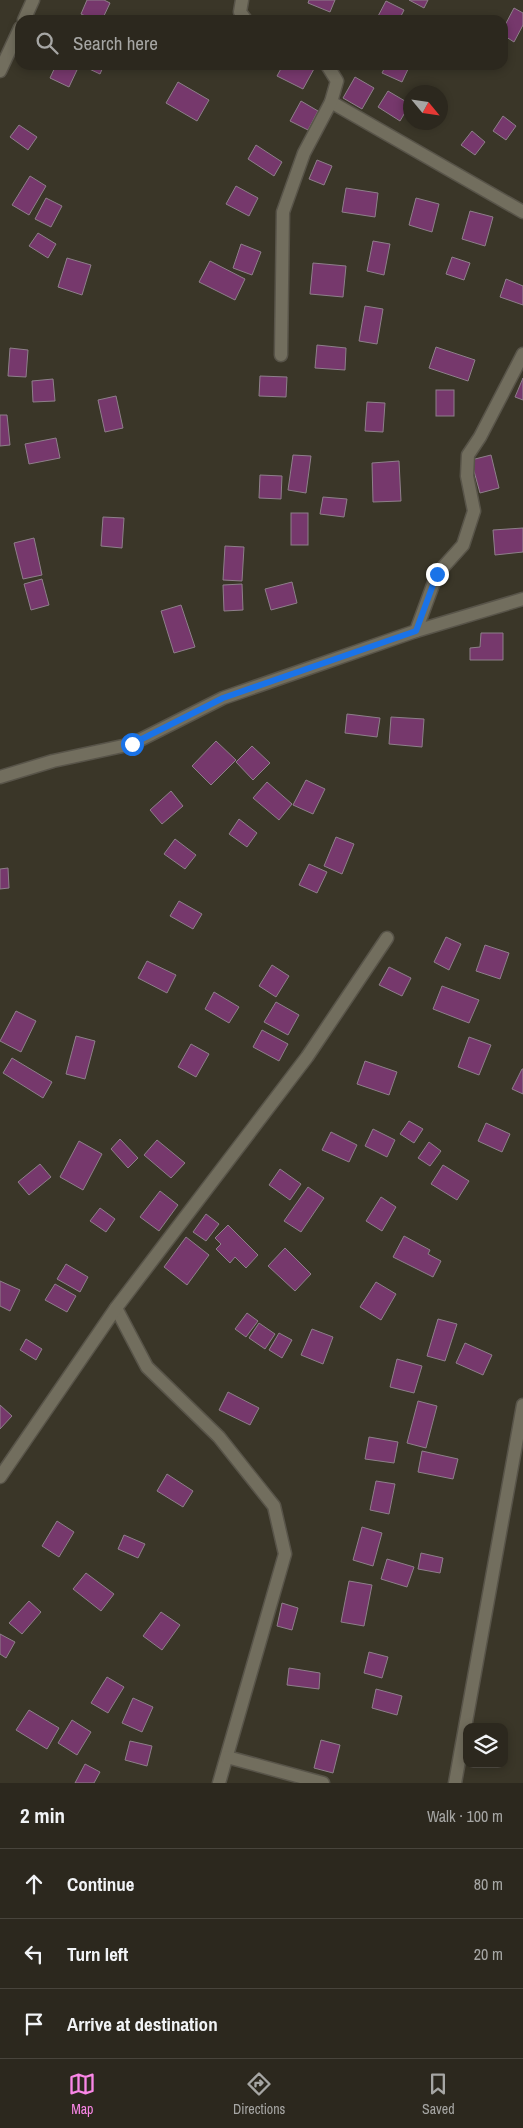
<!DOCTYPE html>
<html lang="en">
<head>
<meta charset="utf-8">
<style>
	:root { --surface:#2c281e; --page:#38342b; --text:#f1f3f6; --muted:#a6a6a4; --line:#48443c; --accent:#fa87e7 }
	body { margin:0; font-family:"Archivo Narrow",sans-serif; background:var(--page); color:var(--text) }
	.controls { position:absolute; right:15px; bottom:15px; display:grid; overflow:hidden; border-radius:10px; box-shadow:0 2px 8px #0003 }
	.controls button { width:45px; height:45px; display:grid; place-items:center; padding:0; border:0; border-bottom:1px solid var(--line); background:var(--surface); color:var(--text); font:25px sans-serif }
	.compass { position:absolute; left:403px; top:85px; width:45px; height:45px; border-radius:50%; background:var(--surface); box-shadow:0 2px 8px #0003; rotate:119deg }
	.stop { position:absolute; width:15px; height:15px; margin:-11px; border:4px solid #1a73e8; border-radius:50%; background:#fff }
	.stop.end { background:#1a73e8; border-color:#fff; box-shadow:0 1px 5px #0008 }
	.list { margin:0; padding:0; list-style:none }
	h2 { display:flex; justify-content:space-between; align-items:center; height:65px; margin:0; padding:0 20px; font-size:21px }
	h2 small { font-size:16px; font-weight:400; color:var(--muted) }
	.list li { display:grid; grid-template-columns:32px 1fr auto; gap:15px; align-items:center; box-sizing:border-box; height:70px; padding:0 20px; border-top:1px solid var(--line) }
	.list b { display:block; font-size:19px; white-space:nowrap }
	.list em { font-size:16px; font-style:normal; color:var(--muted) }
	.icon { flex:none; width:28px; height:28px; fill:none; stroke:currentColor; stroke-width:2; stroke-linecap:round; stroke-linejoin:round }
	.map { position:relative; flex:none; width:523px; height:1783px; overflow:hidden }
	.search { position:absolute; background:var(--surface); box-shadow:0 2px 8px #0003; left:15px; right:15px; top:15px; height:55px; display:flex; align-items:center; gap:12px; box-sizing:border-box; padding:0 18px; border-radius:15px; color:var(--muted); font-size:19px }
	.sheet { height:275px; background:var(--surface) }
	nav { display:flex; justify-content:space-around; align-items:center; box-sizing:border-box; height:70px; border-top:1px solid var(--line); background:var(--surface); font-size:14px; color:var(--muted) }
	nav a { display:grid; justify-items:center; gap:2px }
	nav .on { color:var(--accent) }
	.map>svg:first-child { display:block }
	.building { fill:#76386c; stroke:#8e7f8a }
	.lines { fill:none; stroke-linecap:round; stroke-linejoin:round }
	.minor-casing { stroke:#585449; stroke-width:15 }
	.minor { stroke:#726e5e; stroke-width:12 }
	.route { stroke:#1a73e8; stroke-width:6 }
</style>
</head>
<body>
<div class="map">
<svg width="523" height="1783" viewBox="0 0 523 1783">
	<rect width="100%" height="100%" fill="#3a3628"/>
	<!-- building -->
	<g class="building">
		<polygon points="87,0 104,0 110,3 102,20 94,20 81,14"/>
		<polygon points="309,0 335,0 330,12 308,3"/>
		<polygon points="409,0 428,0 424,8"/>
		<polygon points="386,1 404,10 399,20 376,20"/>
		<polygon points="514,8 523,13 523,25 514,42 503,35 503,29"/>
		<polygon points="56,65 66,65 77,70 69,87 50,78"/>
		<polygon points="85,65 104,65 100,74 85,67"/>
		<polygon points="283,65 312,65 315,67 303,89 277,76"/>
		<polygon points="386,65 406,65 409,67 402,82 382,73"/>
		<polygon points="355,77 374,88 362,109 343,98"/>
		<polygon points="178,82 209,100 197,121 166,103"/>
		<polygon points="388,91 410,104 400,121 378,107"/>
		<polygon points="301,101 318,111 308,130 290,121"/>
		<polygon points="503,116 516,126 506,140 493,131"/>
		<polygon points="19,125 37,137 28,150 10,137"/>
		<polygon points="472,131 485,142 475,155 461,145"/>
		<polygon points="256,145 282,162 274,176 248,159"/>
		<polygon points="317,160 332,166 324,185 309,179"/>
		<polygon points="30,176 46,186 29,215 12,205"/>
		<polygon points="236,186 258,198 249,216 226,204"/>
		<polygon points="346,188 378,193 375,217 342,212"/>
		<polygon points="46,198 62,206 51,227 35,219"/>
		<polygon points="416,198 439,204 432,232 409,225"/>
		<polygon points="470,211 493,217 485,246 462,239"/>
		<polygon points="38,233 56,244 48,258 29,246"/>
		<polygon points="373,241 390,244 384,275 367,271"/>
		<polygon points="241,244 261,252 252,275 233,268"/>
		<polygon points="452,257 470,263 464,280 446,274"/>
		<polygon points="67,258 91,265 82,295 58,287"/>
		<polygon points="210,261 245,279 235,300 199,282"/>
		<polygon points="313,263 346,266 343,297 310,294"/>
		<polygon points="506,279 523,286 523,305 500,297"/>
		<polygon points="365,306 383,309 377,344 359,341"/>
		<polygon points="317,345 346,348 345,370 315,368"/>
		<polygon points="436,347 475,360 468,381 429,368"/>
		<polygon points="10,348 28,350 26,377 8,376"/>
		<polygon points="260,376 287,377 286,397 259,396"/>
		<polygon points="523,378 523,400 515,397"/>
		<polygon points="53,379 55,401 33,402 32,381"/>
		<rect x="436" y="390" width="18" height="26"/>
		<polygon points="116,396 123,428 105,432 98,400"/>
		<polygon points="367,402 385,403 383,432 365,431"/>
		<polygon points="0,415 7,415 10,445 0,446"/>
		<polygon points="56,438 60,458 29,464 25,444"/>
		<polygon points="293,455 311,456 306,493 288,490"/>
		<polygon points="491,455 499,488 480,493 471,460"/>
		<polygon points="399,461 401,501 373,502 372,463"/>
		<polygon points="260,475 282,476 281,499 259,498"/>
		<polygon points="323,497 347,499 344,517 320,514"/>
		<rect x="291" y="513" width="17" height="32"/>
		<polygon points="103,517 124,518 122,548 101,546"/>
		<polygon points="523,528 523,552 495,555 493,530"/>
		<polygon points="34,538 42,575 23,579 14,543"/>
		<polygon points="225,546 244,547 242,581 223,580"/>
		<polygon points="42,579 49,605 31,610 24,584"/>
		<polygon points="292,582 297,603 271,610 265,589"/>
		<polygon points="242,584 243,610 224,611 223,585"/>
		<polygon points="181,605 195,647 174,653 161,611"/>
		<polygon points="481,633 503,633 503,660 470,660 470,648 480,647"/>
		<polygon points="347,714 380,718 377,737 345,733"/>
		<polygon points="391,717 424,719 422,747 389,744"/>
		<polygon points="216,741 236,760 211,785 192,766"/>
		<polygon points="252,746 270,763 253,780 236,762"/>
		<polygon points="306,780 325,789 313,814 293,805"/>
		<polygon points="267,782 292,804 279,820 253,798"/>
		<polygon points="171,791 183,806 162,824 150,810"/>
		<polygon points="239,819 257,833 247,847 229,834"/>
		<polygon points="336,837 354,844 342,874 324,866"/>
		<polygon points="175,839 196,855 185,869 164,854"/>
		<polygon points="309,864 327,872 317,893 299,885"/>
		<polygon points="8,868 9,888 0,889 0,869"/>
		<polygon points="179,901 202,914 193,929 170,916"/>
		<polygon points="446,937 461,944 449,970 434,962"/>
		<polygon points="485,945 509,953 500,979 476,971"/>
		<polygon points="147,961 176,975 167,993 138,978"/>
		<polygon points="272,965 289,976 276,997 259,986"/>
		<polygon points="389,967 411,978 402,996 379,985"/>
		<polygon points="442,986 479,1000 469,1023 433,1009"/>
		<polygon points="214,992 239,1007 229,1023 205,1009"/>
		<polygon points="276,1002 299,1015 288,1035 264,1022"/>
		<polygon points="16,1011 36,1021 21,1052 0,1041"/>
		<polygon points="262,1030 288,1044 279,1061 253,1047"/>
		<polygon points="76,1036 95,1041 85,1079 66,1074"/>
		<polygon points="469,1037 491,1045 479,1075 458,1067"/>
		<polygon points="191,1044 209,1054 196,1077 178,1067"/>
		<polygon points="12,1058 52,1082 43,1098 3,1073"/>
		<polygon points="365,1061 397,1072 389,1095 357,1084"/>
		<polygon points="522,1069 523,1069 523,1094 512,1089"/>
		<polygon points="409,1121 423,1129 414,1143 400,1134"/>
		<polygon points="486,1123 510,1134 502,1152 478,1141"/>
		<polygon points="373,1129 395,1140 387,1157 365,1146"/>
		<polygon points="331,1132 357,1145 349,1162 322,1150"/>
		<polygon points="120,1139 138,1158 128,1168 111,1149"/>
		<polygon points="157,1140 185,1163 171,1178 144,1155"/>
		<polygon points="79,1141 102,1154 83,1190 60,1177"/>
		<polygon points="429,1142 441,1151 430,1166 418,1158"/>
		<polygon points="40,1164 51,1177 29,1195 18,1182"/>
		<polygon points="443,1165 469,1181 457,1200 431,1184"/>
		<polygon points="280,1169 301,1184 290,1200 269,1185"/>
		<polygon points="308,1187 324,1198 301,1232 284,1221"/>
		<polygon points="160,1191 178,1205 159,1231 140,1217"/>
		<polygon points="381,1197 396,1207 382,1231 366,1221"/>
		<polygon points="100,1208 115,1219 106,1232 90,1221"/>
		<polygon points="206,1214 219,1224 206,1241 193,1232"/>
		<polygon points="228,1225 258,1255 246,1268 235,1257 230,1263 216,1249 221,1244 215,1238"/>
		<polygon points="404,1236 430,1250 428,1254 441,1261 433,1277 393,1257"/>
		<polygon points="186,1237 209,1255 187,1285 164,1267"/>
		<polygon points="285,1248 311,1274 295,1291 268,1266"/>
		<polygon points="66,1264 88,1277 80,1292 57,1279"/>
		<polygon points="0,1281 20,1290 10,1311 0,1306"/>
		<polygon points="376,1282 396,1294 381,1320 360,1307"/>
		<polygon points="55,1284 76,1296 67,1312 45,1300"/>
		<polygon points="247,1313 258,1321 246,1337 235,1329"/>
		<polygon points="438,1319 457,1324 445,1361 427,1356"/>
		<polygon points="259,1323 275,1334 265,1349 249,1338"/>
		<polygon points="312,1329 333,1337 323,1364 301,1355"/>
		<polygon points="279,1333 292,1340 282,1358 269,1350"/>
		<polygon points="26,1339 42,1349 36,1360 20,1350"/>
		<polygon points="465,1343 492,1355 483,1375 456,1363"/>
		<polygon points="397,1359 422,1366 414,1393 390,1387"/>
		<polygon points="228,1392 259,1408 250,1425 219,1410"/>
		<polygon points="418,1401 437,1406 426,1448 407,1443"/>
		<polygon points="0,1405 12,1416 0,1429"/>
		<polygon points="369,1437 398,1442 394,1463 365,1459"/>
		<polygon points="422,1451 458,1459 453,1479 418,1472"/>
		<polygon points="167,1474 193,1491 183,1507 157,1491"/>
		<polygon points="376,1481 395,1484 389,1514 370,1510"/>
		<polygon points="57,1521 74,1532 59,1557 42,1546"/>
		<polygon points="362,1527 382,1533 373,1566 353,1560"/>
		<polygon points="124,1535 145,1544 138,1558 118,1549"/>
		<polygon points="421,1553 443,1558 440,1573 418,1569"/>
		<polygon points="387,1559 414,1567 407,1587 381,1579"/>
		<polygon points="86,1573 114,1594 101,1611 73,1589"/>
		<polygon points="349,1581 372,1585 364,1626 341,1622"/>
		<polygon points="29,1601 41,1612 22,1634 9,1623"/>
		<polygon points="282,1603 298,1608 292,1630 277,1626"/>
		<polygon points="161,1612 180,1625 162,1650 143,1636"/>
		<polygon points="0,1634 15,1642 6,1658 0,1654"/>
		<polygon points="369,1652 388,1657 382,1678 364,1673"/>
		<polygon points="289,1668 320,1673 319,1689 287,1685"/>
		<polygon points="107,1677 124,1687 108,1713 91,1703"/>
		<polygon points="376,1689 402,1696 397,1715 372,1708"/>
		<polygon points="133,1698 153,1707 142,1732 122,1723"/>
		<polygon points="29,1710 59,1728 47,1749 16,1730"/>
		<polygon points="72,1720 91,1732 77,1755 58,1743"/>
		<polygon points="321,1740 340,1745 333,1773 314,1768"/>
		<polygon points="130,1741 152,1746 147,1766 125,1760"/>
		<polygon points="85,1764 100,1772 94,1783 75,1783"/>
	</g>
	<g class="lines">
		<!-- minor casing -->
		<g class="minor-casing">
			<g id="minor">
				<polyline points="242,0 240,12 246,20"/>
				<polyline points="24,20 33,0"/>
				<polyline points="0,71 20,28"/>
				<polyline points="331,102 523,212"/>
				<polyline points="281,355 283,212 304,153 331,102 337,81 327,65"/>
				<polyline points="416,631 437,574 463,545 474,511 467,476 468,455 480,437 523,354"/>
				<polyline points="0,777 53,761 132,744 223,698 416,631 523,599"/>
				<polyline points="116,1308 147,1367 219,1437 274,1506 285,1554 219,1783"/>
				<polyline points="0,1477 116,1308 307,1057 387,938"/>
				<polyline points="227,1757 323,1783"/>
				<polyline points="455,1783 523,1405"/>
			</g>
		</g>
		<!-- minor -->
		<use href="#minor" class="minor"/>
	</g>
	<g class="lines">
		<!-- route -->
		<polyline class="route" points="132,744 223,698 416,631 437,574"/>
	</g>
</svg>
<div class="controls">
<button><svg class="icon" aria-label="layers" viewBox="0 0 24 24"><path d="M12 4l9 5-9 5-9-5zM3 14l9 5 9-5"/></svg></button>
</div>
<svg class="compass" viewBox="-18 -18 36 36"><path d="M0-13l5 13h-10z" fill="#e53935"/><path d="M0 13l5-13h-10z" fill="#a6a6a4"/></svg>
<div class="stop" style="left:132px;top:744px"></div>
<div class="stop end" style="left:437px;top:574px"></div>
<div class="search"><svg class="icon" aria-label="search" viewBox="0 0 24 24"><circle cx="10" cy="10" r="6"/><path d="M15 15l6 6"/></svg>Search here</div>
</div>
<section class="sheet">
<h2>2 min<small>Walk · 100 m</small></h2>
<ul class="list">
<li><svg class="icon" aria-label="ahead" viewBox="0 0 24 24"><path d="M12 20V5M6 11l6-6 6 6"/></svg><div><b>Continue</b></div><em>80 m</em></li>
<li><svg class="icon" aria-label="left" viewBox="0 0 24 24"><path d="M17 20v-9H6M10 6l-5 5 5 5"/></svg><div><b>Turn left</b></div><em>20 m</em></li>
<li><svg class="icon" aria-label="arrive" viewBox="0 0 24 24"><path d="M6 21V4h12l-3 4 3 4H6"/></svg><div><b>Arrive at destination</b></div></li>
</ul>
</section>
<nav>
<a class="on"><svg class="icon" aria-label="map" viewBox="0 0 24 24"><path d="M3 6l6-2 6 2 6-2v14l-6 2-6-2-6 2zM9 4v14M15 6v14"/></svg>Map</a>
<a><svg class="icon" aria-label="directions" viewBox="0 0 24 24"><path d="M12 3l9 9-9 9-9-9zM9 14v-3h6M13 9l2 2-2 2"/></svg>Directions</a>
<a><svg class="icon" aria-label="saved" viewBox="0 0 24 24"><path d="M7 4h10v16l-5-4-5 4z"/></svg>Saved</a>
</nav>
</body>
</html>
